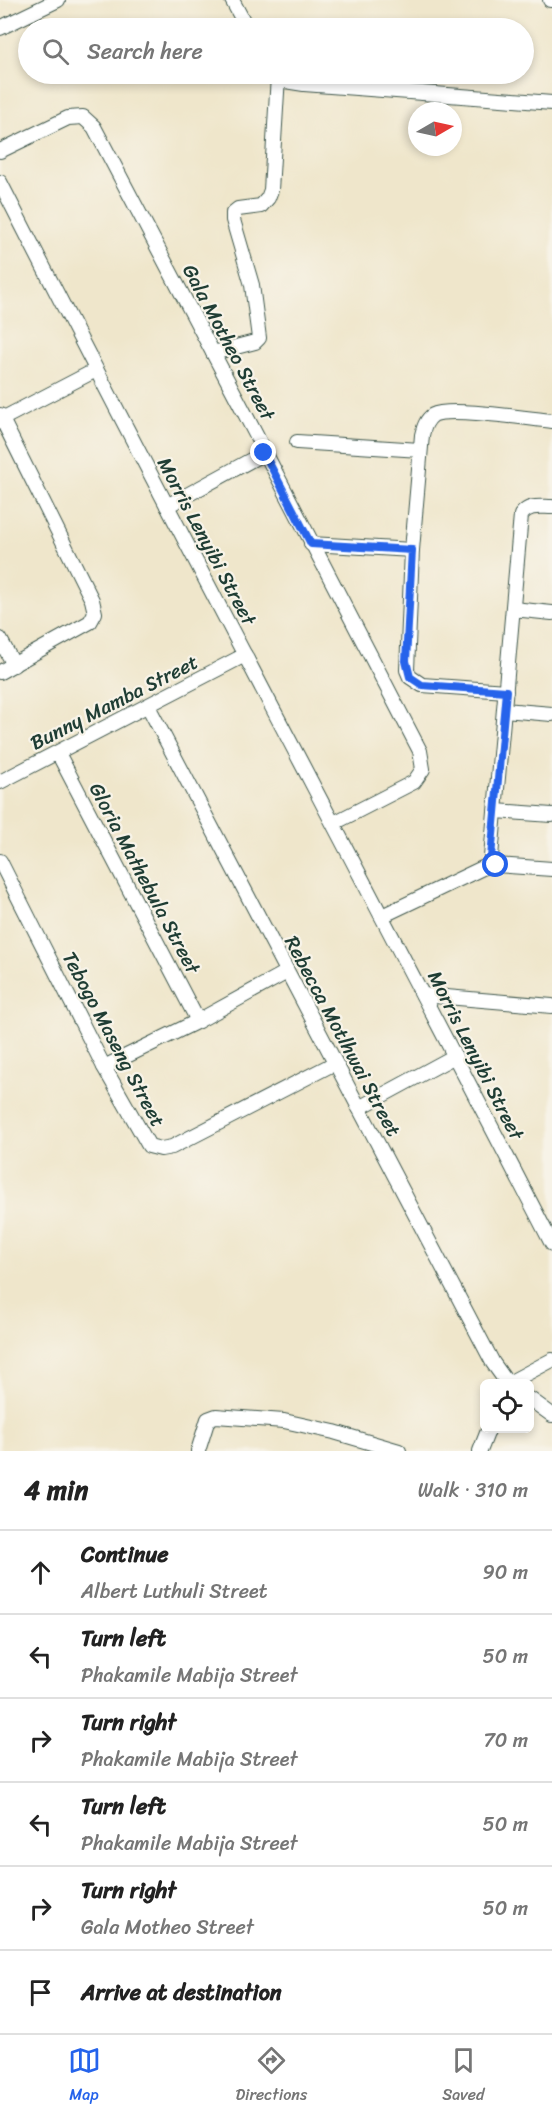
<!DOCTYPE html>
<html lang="en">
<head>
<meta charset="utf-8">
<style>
	:root { --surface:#fff; --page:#f6f6f6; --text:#222; --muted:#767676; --line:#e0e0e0; --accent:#2563eb }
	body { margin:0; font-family:Sriracha,sans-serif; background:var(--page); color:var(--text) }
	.controls { position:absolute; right:18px; bottom:18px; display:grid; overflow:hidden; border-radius:9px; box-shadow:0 3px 9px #0003 }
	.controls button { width:54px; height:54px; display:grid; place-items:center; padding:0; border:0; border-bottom:2px solid var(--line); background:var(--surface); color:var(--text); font:30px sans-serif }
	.compass { position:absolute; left:408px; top:102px; width:54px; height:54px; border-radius:50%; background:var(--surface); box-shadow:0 3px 9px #0003; rotate:81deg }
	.stop { position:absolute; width:18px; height:18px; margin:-14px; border:4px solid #2563eb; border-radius:50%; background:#fff }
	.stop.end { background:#2563eb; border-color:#fff; box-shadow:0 2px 6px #0008 }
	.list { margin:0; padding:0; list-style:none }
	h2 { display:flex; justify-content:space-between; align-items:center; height:78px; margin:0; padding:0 24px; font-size:26px }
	h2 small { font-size:20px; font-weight:400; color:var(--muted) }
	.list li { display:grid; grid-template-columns:39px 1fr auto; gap:18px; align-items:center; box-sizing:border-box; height:84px; padding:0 24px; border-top:2px solid var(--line) }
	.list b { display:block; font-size:22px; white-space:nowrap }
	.list p { margin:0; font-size:20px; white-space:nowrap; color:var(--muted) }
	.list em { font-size:20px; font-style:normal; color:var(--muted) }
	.icon { flex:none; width:33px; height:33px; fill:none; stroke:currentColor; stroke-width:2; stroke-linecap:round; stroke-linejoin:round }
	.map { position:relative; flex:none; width:552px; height:1451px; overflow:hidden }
	.search { position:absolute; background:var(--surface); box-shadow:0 3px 9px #0003; left:18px; right:18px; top:18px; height:66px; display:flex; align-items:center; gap:15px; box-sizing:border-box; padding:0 21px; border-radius:33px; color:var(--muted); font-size:22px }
	.sheet { height:582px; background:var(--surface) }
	nav { display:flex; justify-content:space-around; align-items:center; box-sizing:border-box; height:84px; border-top:2px solid var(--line); background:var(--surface); font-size:16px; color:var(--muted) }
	nav a { display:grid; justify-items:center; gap:3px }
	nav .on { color:var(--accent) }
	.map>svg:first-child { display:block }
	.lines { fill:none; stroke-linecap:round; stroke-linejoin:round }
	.minor-casing { stroke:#3e564b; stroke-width:16 }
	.minor { stroke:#fff; stroke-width:14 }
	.route { stroke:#2563eb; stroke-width:8 }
	.labels { text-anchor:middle; stroke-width:4.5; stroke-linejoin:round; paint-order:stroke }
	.street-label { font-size:20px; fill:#1f3d34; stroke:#f7f3e8 }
</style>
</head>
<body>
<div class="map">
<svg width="552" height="1451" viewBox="0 0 552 1451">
	<rect width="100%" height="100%" fill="#f7f3e8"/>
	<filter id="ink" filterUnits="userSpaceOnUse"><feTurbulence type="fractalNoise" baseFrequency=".0167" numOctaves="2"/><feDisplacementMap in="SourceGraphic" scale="12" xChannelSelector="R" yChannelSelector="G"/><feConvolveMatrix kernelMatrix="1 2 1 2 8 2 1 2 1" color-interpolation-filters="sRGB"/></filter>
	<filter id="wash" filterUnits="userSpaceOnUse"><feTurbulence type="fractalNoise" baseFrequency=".008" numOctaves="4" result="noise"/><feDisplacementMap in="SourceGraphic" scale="24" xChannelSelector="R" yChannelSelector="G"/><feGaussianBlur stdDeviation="1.35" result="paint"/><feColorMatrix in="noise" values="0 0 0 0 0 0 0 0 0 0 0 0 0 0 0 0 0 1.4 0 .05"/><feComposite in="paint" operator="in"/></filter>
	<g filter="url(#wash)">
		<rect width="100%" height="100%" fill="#efe6cb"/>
	</g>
	<g filter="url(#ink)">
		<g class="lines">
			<!-- minor casing -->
			<g class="minor-casing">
				<g id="minor">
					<polyline points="232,0 247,28"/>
					<polyline points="550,0 552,0"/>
					<polyline points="0,28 58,0"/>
					<polyline points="275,74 285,81 304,84 552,103"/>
					<polyline points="0,151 68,118 83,117 94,127 242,408 420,751 423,769 414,782 334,823"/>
					<path d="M0,182C181,538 369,889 552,1244"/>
					<polyline points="213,353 255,342 259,338 252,285 233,220 233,213 238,209 261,206 268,198 271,190 278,76"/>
					<polyline points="0,415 92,600 95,613 90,622 0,672"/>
					<polyline points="0,420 96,370"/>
					<polyline points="297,442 420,450"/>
					<polyline points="167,506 264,453"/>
					<path d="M552,507C540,507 529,504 521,515L491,857L493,863L496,865L552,869"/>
					<polyline points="311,544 412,550"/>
					<polyline points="513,609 552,613"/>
					<polyline points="0,639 14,665"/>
					<path d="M506,691L422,685L410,677L407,670L412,550L422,435C424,427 426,420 433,415C449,406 530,419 552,421"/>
					<polyline points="148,706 493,1363 508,1384"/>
					<polyline points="504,710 552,714"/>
					<polyline points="58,753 198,1021"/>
					<polyline points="0,782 245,655"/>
					<polyline points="496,811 552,815"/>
					<polyline points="0,861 104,1067 149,1146 161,1149 172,1147 335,1063"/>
					<polyline points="382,916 493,863"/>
					<polyline points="423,995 552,1006"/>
					<polyline points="104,1067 198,1021 287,972"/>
					<polyline points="359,1108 455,1056"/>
					<polyline points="507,1384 552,1360"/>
					<polyline points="530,1399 552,1415"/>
					<polyline points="198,1451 208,1419 216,1416 284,1421 334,1432 399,1451"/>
					<polyline points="480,1451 489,1428"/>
				</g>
			</g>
			<!-- minor -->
			<use href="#minor" class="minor"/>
		</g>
	</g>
	<g class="lines" filter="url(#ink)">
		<!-- route -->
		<polyline class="route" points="264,453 311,544 412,550 406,661 410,677 422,685 506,691 491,857 493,862 496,865"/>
	</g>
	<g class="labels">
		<!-- street labels -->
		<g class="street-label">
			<text transform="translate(229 342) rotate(62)" y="7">Gala Motheo Street</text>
			<text transform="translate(207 541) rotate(62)" y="7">Morris Lenyibi Street</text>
			<text transform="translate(114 702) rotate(-27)" y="7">Bunny Mamba Street</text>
			<text transform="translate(145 878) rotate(62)" y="7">Gloria Mathebula Street</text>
			<text transform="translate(343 1036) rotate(62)" y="7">Rebecca Motlhwai Street</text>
			<text transform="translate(114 1039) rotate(62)" y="7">Tebogo Maseng Street</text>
			<text transform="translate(476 1055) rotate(63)" y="7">Morris Lenyibi Street</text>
		</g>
	</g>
</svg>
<div class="controls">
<button><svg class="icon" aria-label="locate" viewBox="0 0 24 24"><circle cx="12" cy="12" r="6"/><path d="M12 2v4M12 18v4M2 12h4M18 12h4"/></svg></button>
</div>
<svg class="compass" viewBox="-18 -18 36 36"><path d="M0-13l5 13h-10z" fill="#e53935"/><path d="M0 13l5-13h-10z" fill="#767676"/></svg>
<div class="stop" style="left:496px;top:865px"></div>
<div class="stop end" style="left:264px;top:453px"></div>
<div class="search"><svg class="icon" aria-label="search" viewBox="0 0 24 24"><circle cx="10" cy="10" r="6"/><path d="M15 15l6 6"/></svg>Search here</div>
</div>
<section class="sheet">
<h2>4 min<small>Walk · 310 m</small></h2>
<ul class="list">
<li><svg class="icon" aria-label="ahead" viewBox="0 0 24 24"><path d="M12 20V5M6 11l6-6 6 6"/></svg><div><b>Continue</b><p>Albert Luthuli Street</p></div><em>90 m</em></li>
<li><svg class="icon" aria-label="left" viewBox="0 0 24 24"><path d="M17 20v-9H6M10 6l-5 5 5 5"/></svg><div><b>Turn left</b><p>Phakamile Mabija Street</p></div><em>50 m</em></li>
<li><svg class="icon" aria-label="right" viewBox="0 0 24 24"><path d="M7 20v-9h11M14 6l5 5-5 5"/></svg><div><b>Turn right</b><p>Phakamile Mabija Street</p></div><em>70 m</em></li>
<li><svg class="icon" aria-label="left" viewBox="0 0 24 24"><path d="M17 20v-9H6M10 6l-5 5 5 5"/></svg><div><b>Turn left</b><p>Phakamile Mabija Street</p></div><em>50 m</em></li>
<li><svg class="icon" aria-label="right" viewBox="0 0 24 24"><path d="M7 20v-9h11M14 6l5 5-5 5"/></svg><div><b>Turn right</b><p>Gala Motheo Street</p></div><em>50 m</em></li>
<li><svg class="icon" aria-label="arrive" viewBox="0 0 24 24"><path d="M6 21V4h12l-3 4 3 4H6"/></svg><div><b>Arrive at destination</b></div></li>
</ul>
</section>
<nav>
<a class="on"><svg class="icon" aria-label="map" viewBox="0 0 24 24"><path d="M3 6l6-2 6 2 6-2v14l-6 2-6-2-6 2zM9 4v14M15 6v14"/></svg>Map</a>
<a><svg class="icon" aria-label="directions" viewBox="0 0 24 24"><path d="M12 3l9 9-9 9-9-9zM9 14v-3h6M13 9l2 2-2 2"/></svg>Directions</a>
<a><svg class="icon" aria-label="saved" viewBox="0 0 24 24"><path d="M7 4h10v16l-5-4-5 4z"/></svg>Saved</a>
</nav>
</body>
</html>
